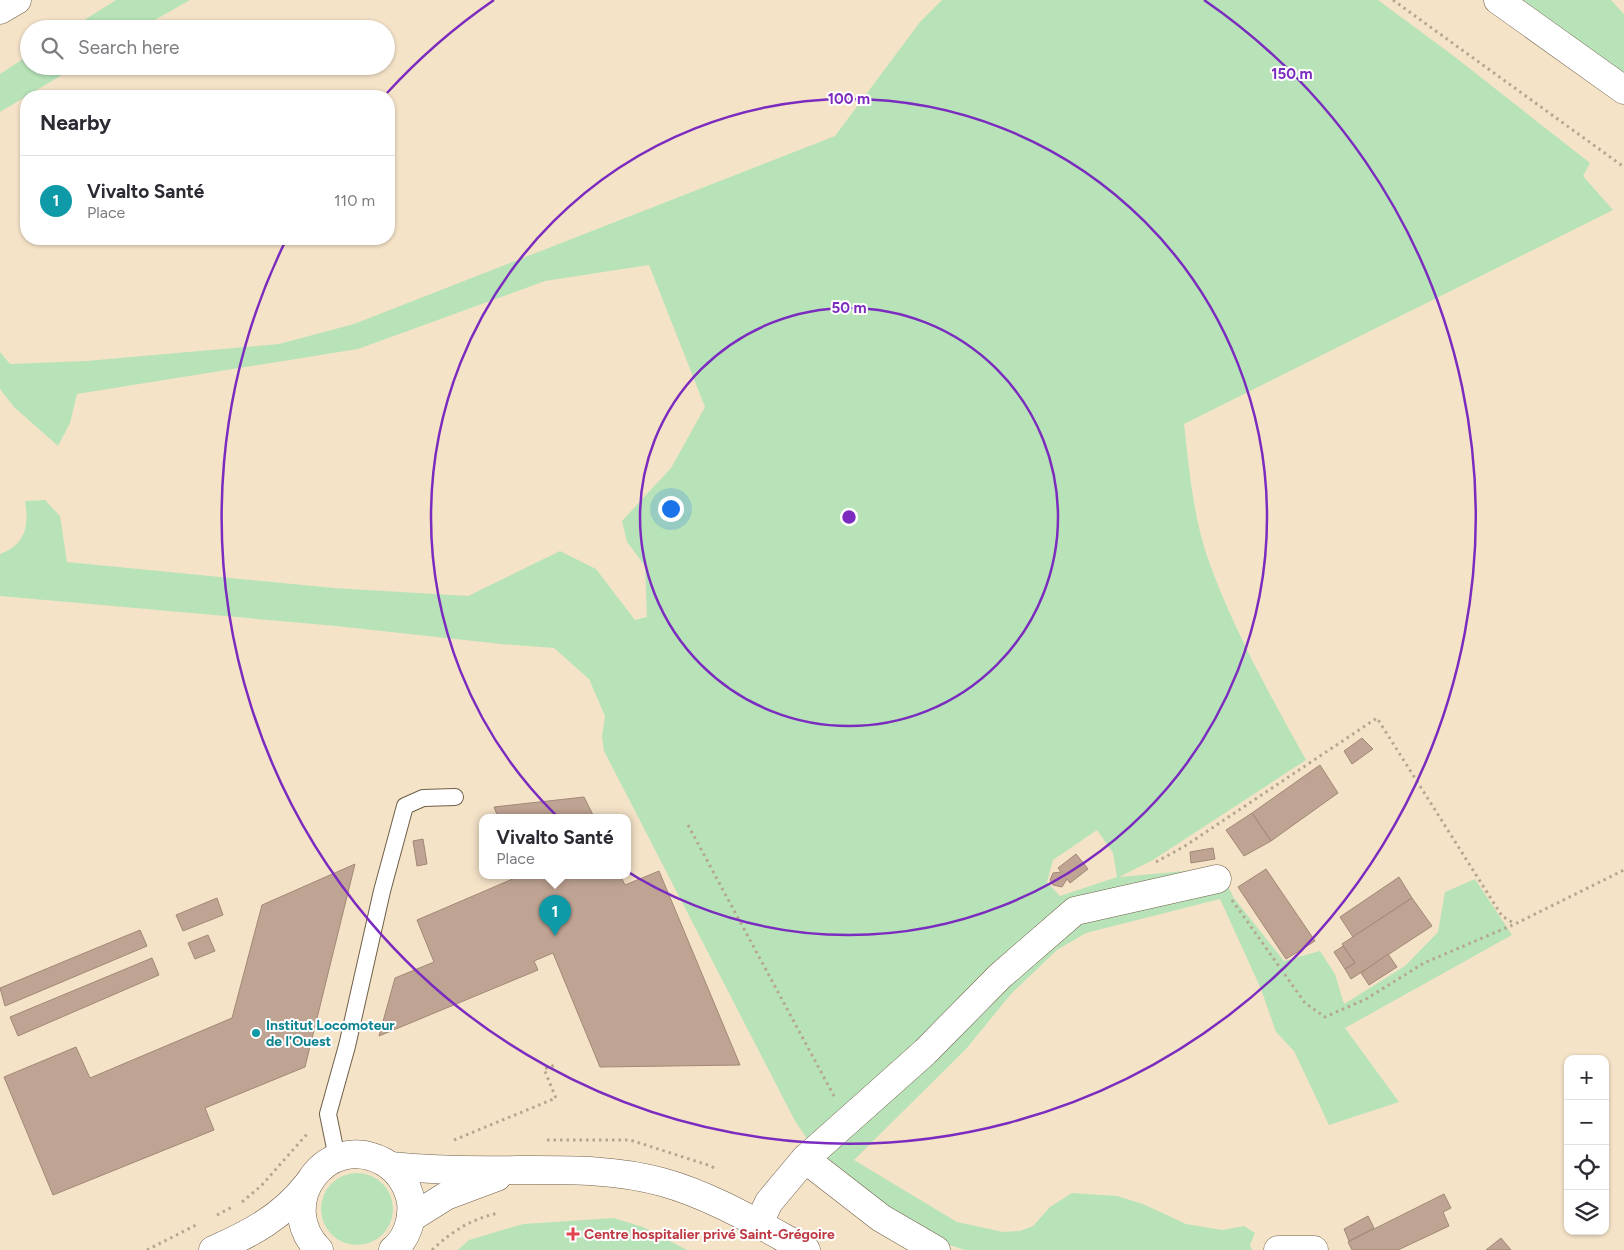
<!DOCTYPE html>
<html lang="en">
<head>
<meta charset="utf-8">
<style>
	:root { --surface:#fff; --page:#f2f2f3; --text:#2b2b33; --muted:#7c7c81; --line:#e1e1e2; --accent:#db2777 }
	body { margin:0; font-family:Figtree,sans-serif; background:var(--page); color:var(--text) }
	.controls { position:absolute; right:15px; bottom:15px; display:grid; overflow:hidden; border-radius:10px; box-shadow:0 1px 4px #0004 }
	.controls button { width:45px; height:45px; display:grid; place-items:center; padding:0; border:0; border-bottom:1px solid var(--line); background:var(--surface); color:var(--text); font:25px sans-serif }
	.you { position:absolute; left:670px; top:508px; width:18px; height:18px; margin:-12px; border:4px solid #fff; border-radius:50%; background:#1a73e8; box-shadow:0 0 0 8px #1a73e833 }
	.badge { display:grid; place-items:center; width:32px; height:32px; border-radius:50%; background:var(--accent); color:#fff; font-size:16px; font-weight:700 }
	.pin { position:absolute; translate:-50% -41px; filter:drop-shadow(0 1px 2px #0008) }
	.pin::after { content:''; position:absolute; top:26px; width:18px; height:15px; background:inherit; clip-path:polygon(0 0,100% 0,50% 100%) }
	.popup { position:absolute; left:479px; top:814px; width:152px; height:65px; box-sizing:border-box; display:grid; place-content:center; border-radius:10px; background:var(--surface); filter:drop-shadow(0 1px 4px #0005); font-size:16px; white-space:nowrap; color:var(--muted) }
	.popup b { font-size:19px; color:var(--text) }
	.popup::after { content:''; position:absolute; left:50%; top:100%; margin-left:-10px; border:10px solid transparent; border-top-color:var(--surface) }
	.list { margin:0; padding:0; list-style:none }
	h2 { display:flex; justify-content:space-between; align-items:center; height:65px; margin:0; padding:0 20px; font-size:21px }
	h2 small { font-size:16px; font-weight:400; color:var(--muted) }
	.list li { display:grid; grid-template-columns:32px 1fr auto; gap:15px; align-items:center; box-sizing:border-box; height:90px; padding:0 20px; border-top:1px solid var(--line) }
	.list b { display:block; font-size:19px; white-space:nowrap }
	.list p { margin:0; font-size:16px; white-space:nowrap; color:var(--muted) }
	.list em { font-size:16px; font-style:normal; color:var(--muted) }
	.icon { flex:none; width:28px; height:28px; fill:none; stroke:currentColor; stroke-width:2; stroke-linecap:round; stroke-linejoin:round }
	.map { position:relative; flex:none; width:1624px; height:1250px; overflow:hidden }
	.search { position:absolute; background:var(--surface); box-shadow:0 1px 4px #0004; left:20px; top:20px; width:375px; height:55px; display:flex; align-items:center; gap:12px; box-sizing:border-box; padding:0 18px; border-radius:28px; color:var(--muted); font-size:19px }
	.panel { position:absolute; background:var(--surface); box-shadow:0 1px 4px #0004; left:20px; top:90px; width:375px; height:155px; border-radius:20px }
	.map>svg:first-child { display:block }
	.green { fill:#b8e3b9; fill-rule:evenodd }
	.building { fill:#c0a493; stroke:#a28777 }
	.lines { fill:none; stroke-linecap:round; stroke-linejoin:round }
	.service-casing { stroke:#6f5f48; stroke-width:18 }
	.minor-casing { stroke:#6f5f48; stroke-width:29 }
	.tertiary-casing { stroke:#6f5f48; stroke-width:29 }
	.trunk-casing { stroke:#6f5f48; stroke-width:29 }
	.path { stroke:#b5a690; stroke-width:3; stroke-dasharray:2.5 4; stroke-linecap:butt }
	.service { stroke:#fff; stroke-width:16 }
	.minor { stroke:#fff; stroke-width:28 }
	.tertiary { stroke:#fff; stroke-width:28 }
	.trunk { stroke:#fff; stroke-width:28 }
	.ring { fill:none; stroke:#7b2cbf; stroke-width:2.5 }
	.culture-dot { fill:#0f9aa8; stroke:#fff; stroke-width:2 }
	.health-dot { fill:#e0444e; stroke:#fff; stroke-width:2 }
	.labels { text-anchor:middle; stroke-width:4; stroke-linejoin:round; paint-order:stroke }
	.culture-label { font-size:14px; font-weight:bold; fill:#0d838f; stroke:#fff; text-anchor:start }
	.health-label { font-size:14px; font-weight:bold; fill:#be3a42; stroke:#fff; text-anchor:start }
	.centre { fill:#7b2cbf; stroke:#fff; stroke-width:2.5 }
	.ring-label { font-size:15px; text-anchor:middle; font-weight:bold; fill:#7b2cbf; stroke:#fff; stroke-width:4; stroke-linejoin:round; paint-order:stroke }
</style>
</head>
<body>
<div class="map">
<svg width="1624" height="1250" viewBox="0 0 1624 1250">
	<rect width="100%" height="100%" fill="#f5e3c8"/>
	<!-- green -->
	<g class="green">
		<polygon points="116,0 190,0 139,29 70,29"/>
		<path d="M942,0H1378L1455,57L1590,163L1583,176L1613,210L1184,424C1189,469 1193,515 1208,559C1233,629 1270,695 1306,760L1153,860L1119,877L1218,868L1234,898L1284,961L1320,951L1335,974L1344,1004L1405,966L1438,932L1445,892L1475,879L1512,935L1345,1028L1399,1102L1329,1125L1294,1051L1276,1032L1261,989L1220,899L1086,933L1057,950L1011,994L966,1049L854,1160L957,1222L1003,1232L1020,1231L1033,1226L1050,1207L1072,1193L1117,1196L1143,1204L1186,1224L1222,1230L1244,1226L1255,1233L1250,1245L1252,1250H965L915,1234L839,1185L795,1121L604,751L602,737L605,716L589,679L554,648L501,644L336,626L0,596V554C26,544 29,526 25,501L45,500L60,516L67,562L334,588L468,596L560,551L596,569L635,620L647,617L645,566L627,542L622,521L671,468L705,407L649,265L545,281L358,349L77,394L70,423L58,446L14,407L0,389V352L10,364L86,361L279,344L354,324L835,136L920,22ZM1097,830L1113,853L1117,877L1060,896L1047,882L1053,860Z"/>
		<polygon points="1523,0 1611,0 1624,14 1624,73"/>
		<polygon points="29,55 29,66 77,66 0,112 0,74"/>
		<circle cx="357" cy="1209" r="36"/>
		<polygon points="614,1218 643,1227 687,1250 458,1250 469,1240 523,1224"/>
	</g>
	<!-- building -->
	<g class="building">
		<polygon points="1362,738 1373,749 1352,764 1344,751"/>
		<polygon points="1320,765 1338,793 1271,841 1252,813"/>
		<polygon points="584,797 594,817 498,817 494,807"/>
		<polygon points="1252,813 1271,841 1244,856 1226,830"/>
		<polygon points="423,839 427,864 417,866 413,841"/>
		<polygon points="1213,848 1215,859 1191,863 1190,852"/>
		<polygon points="1076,854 1088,869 1070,883 1067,879 1062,887 1053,885 1050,880 1053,873 1061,872 1058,868"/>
		<polygon points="355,864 305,1067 205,1108 214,1130 53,1195 4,1077 76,1047 90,1078 232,1018 262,905"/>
		<polygon points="1266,869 1315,941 1286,959 1238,887"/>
		<polygon points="659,871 740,1065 600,1067 553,953 534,961 538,970 379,1036 395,978 434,962 417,920 522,875 620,875 625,885"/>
		<polygon points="1399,877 1412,898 1353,937 1340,917"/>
		<polygon points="217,898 223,915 183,931 176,915"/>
		<polygon points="1412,898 1432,926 1351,979 1345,969 1355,963 1342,944"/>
		<polygon points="140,930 147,946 5,1006 0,988"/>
		<polygon points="208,935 215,951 195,959 188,943"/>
		<polygon points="1343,946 1355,963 1345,969 1334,952"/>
		<polygon points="1388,954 1397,967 1369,985 1361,973"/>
		<polygon points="152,958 159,975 18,1036 10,1017"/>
		<polygon points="1444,1194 1451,1208 1443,1212 1449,1226 1398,1250 1352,1250 1348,1242"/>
		<polygon points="1368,1216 1374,1228 1349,1241 1344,1229"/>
		<polygon points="1501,1238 1511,1250 1486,1250"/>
	</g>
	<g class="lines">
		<!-- service casing -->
		<g class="service-casing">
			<polyline id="service" points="337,1158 328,1114 347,1046 382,891 405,806 423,798 455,797"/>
		</g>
		<!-- minor casing -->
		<g class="minor-casing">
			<g id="minor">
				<polyline points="805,1159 881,1218 936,1250"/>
				<polyline points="758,1225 769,1202 805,1159 925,1052 1000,976 1075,911 1217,879"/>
				<polyline points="1278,1250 1314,1250"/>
			</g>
		</g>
		<!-- tertiary casing -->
		<g class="tertiary-casing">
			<g id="tertiary">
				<path d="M390,1166C432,1170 476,1171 519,1170C567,1170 615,1169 662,1182C713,1196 760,1225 806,1250"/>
				<polyline points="411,1218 446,1196 497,1177"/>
				<path d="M213,1250C250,1234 282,1217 307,1185"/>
				<path d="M319,1250C273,1204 327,1130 384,1162C398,1170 408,1185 411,1202C413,1219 407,1239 393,1250"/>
			</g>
		</g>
		<!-- trunk casing -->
		<g class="trunk-casing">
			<g id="trunk">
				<polyline points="1498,0 1624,90"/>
				<polyline points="0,10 17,0"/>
			</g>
		</g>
		<!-- path -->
		<g class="path">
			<polyline points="1393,0 1624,167"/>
			<polyline points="688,825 834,1096"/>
			<polyline points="1156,862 1185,846 1377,718 1502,916 1515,924"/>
			<polyline points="1232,900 1305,1003 1325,1017 1366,999 1424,963 1515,924 1624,870"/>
			<polyline points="454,1140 556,1098 544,1069 555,1065"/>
			<polyline points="547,1140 630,1140 711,1166 717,1170"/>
			<polyline points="242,1202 261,1186 308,1133"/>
			<polyline points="217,1215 234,1206"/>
			<polyline points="147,1250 198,1224"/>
			<path d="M432,1250C452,1231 473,1218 499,1213"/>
		</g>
		<!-- service -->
		<use href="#service" class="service"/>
		<!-- minor -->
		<use href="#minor" class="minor"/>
		<!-- tertiary -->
		<use href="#tertiary" class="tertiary"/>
		<!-- trunk -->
		<use href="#trunk" class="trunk"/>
	</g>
	<!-- distance rings -->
	<g class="ring">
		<circle cx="849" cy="517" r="209"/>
		<circle cx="849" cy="517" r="418"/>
		<path d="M387 93A627 627 0 0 1 494 0M1204 0A627 627 0 1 1 285 242"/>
	</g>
	<!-- markers -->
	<circle class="culture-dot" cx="256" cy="1033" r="5"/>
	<path class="health-dot" d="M570.5 1226.5h5v5h5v5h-5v5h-5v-5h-5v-5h5z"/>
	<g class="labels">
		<!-- culture labels -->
		<g class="culture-label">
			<text x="266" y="1030">Institut Locomoteur<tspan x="266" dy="16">de l'Ouest</tspan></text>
		</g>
		<!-- health labels -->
		<g class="health-label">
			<text x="584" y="1239">Centre hospitalier privé Saint-Grégoire</text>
		</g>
	</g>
	<circle cx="849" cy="517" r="8" class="centre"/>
	<g class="ring-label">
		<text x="1292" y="79">150 m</text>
		<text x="849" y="104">100 m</text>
		<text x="849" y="313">50 m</text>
	</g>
</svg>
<div class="controls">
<button>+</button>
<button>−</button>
<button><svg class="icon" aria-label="locate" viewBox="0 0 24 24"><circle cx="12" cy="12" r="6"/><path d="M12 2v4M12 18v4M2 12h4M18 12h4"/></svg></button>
<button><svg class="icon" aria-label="layers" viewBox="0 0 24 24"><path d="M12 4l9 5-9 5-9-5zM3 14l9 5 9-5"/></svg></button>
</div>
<div class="you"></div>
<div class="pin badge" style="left:555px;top:936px;background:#0f9aa8">1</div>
<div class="popup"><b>Vivalto Santé</b>Place</div>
<div class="search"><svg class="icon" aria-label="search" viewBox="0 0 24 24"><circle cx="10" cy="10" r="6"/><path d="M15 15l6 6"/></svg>Search here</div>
<section class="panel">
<h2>Nearby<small></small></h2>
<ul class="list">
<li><span class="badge" style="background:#0f9aa8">1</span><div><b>Vivalto Santé</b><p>Place</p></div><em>110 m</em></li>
</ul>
</section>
</div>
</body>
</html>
